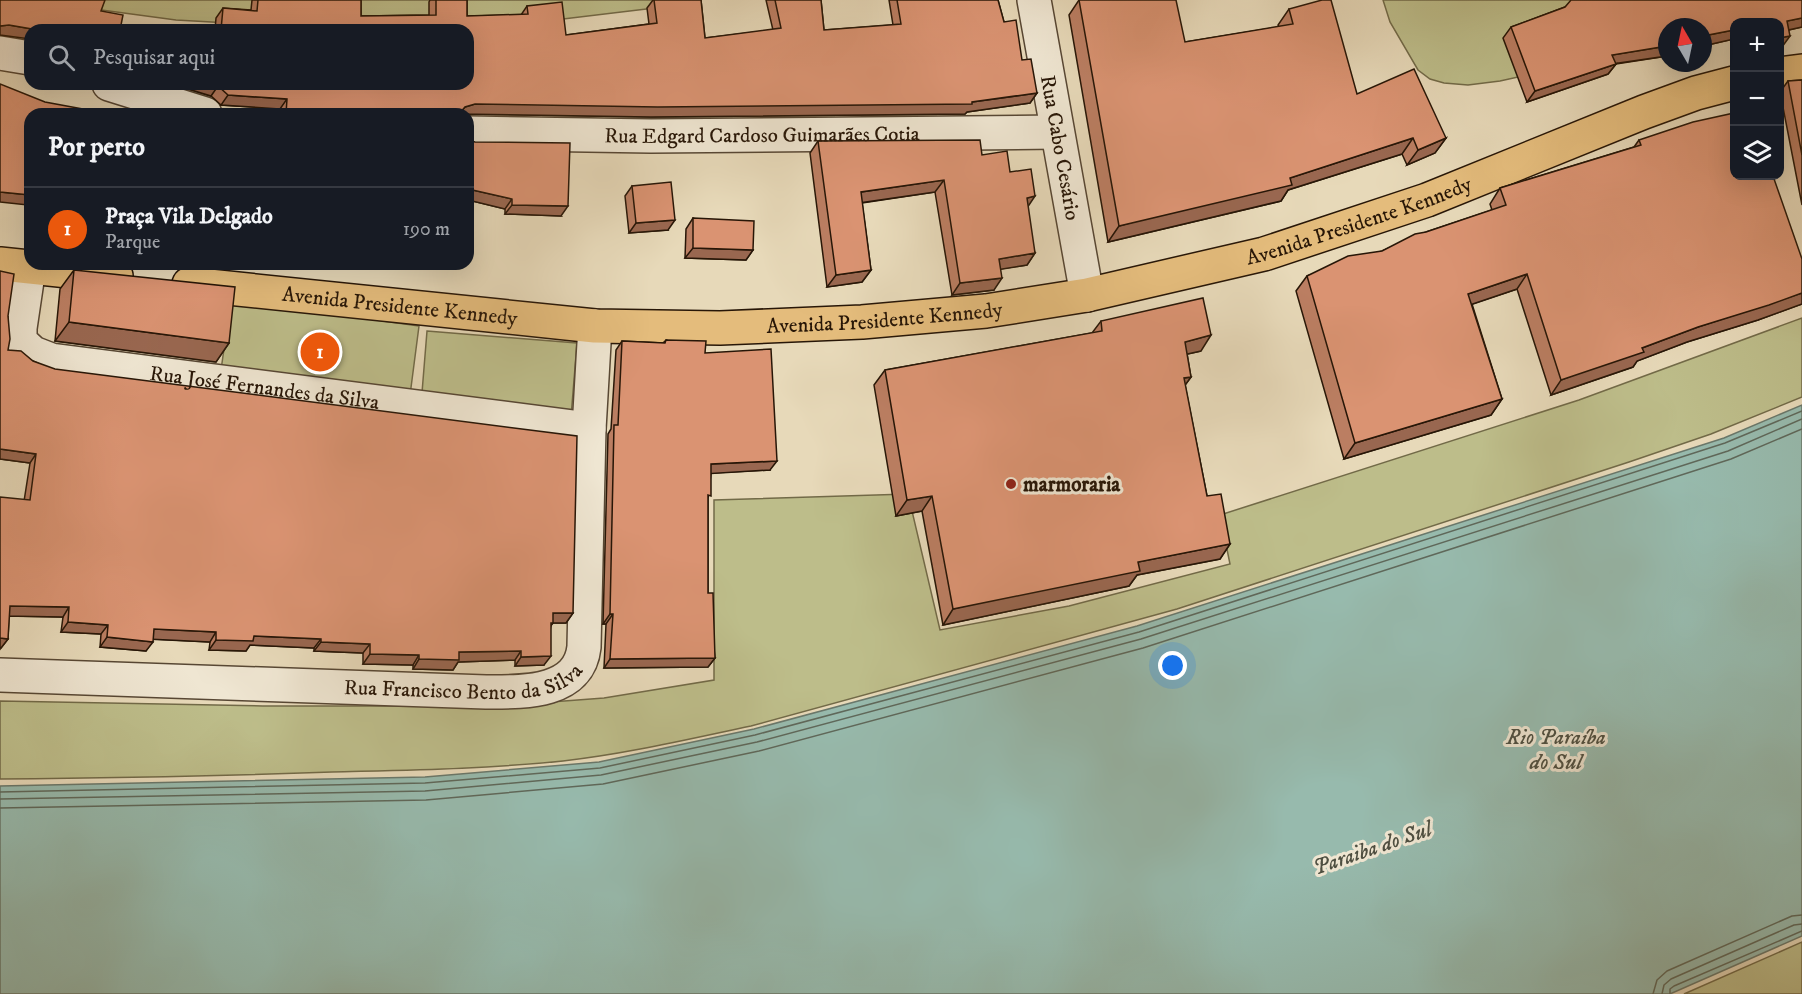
<!DOCTYPE html>
<html lang="pt">
<head>
<meta charset="utf-8">
<style>
	:root { --surface:#171b24; --page:#20242c; --text:#f1f3f6; --muted:#9ea1a6; --line:#363941; --accent:#ea580c }
	body { margin:0; font-family:"IM FELL DW Pica",serif; background:var(--page); color:var(--text) }
	.controls { position:absolute; right:18px; top:18px; display:grid; overflow:hidden; border-radius:12px; box-shadow:0 6px 24px #0002 }
	.controls button { width:54px; height:54px; display:grid; place-items:center; padding:0; border:0; border-bottom:2px solid var(--line); background:var(--surface); color:var(--text); font:30px sans-serif }
	.compass { position:absolute; left:1658px; top:18px; width:54px; height:54px; border-radius:50%; background:var(--surface); box-shadow:0 6px 24px #0002; rotate:351deg }
	.you { position:absolute; left:1173px; top:666px; width:21px; height:21px; margin:-15px; border:4px solid #fff; border-radius:50%; background:#1a73e8; box-shadow:0 0 0 9px #1a73e833 }
	.badge { display:grid; place-items:center; width:39px; height:39px; border-radius:50%; background:var(--accent); color:#fff; font-size:20px; font-weight:700 }
	.pin { position:absolute; translate:-50% -50%; border:3px solid #fff; box-shadow:0 2px 6px #0006 }
	.list { margin:0; padding:0; list-style:none }
	h2 { display:flex; justify-content:space-between; align-items:center; height:78px; margin:0; padding:0 24px; font-size:26px }
	h2 small { font-size:20px; font-weight:400; color:var(--muted) }
	.list li { display:grid; grid-template-columns:39px 1fr auto; gap:18px; align-items:center; box-sizing:border-box; height:84px; padding:0 24px; border-top:2px solid var(--line) }
	.list b { display:block; font-size:22px; white-space:nowrap }
	.list p { margin:0; font-size:20px; white-space:nowrap; color:var(--muted) }
	.list em { font-size:20px; font-style:normal; color:var(--muted) }
	.icon { flex:none; width:33px; height:33px; fill:none; stroke:currentColor; stroke-width:2; stroke-linecap:round; stroke-linejoin:round }
	.map { position:relative; flex:none; width:1802px; height:994px; overflow:hidden }
	.search { position:absolute; background:var(--surface); box-shadow:0 6px 24px #0002; left:24px; top:24px; width:450px; height:66px; display:flex; align-items:center; gap:15px; box-sizing:border-box; padding:0 21px; border-radius:18px; color:var(--muted); font-size:22px }
	.panel { position:absolute; background:var(--surface); box-shadow:0 6px 24px #0002; left:24px; top:108px; width:450px; height:162px; border-radius:18px }
	.map>svg:first-child { display:block }
	.green { fill:#bdbd8a; stroke:#726a48; stroke-width:1.5 }
	.water { fill:#97baad; stroke:#6a786b; stroke-width:1.5 }
	.lines { fill:none; stroke-linecap:round; stroke-linejoin:round }
	.shore { stroke:#5f685a; stroke-width:1.5 }
	.minor-casing { stroke:#574734; stroke-width:36 }
	.major-casing { stroke:#271607; stroke-width:36 }
	.minor { stroke:#efe6d2; stroke-width:33 }
	.major { stroke:#e4bc7c; stroke-width:33 }
	.wall { fill:#bb7e62; stroke:#271607; stroke-width:1.5 }
	.shaded-wall { fill:#996750; stroke:#271607; stroke-width:1.5 }
	.building { fill:#da9372; stroke:#271607; stroke-width:1.5 }
	.poi-dot { fill:#8f2418; stroke:#efe6d2; stroke-width:2 }
	.labels { text-anchor:middle; stroke-width:6; stroke-linejoin:round; paint-order:stroke }
	.street-label { font-size:21px; fill:#271607; stroke:#efe6d2 }
	.poi-label { font-size:21px; font-weight:bold; fill:#271607; stroke:#efe6d2; text-anchor:start }
	.water-label { font-size:22px; font-style:italic; fill:#4e4f41; stroke:#efe6d2 }
</style>
</head>
<body>
<div class="map">
<svg width="1802" height="994" viewBox="0 0 1802 994">
	<rect width="100%" height="100%" fill="#e7d9b9"/>
	<filter id="stains"><feTurbulence type="fractalNoise" baseFrequency=".00333" numOctaves="4"/><feColorMatrix values="0 0 0 0 .2 0 0 0 0 .09 0 0 0 0 .02 0 0 0 .5 -.17"/></filter>
	<radialGradient id="worn" r=".72"><stop offset=".6" stop-color="#630" stop-opacity="0"/><stop offset="1" stop-color="#630" stop-opacity=".3"/></radialGradient>
	<!-- green -->
	<g class="green">
		<polygon points="27,0 699,0 663,7 563,19 340,29 176,20"/>
		<polygon points="1383,0 1802,0 1802,13 1703,27 1667,27 1555,69 1500,81 1468,85 1444,83 1430,79 1418,70 1390,22"/>
		<polygon points="231,300 419,326 409,403 220,377"/>
		<path d="M1802,318V397L1711,434L1629,462L1177,609L751,726C689,739 626,754 563,761C486,769 409,770 332,772C221,776 111,778 0,779V701L263,706H499L604,698L714,680V500L908,494L940,630L1069,606L1230,564L1220,515L1579,400Z"/>
		<polygon points="427,331 577,343 571,417 421,405"/>
		<polygon points="1802,942 1802,994 1684,994"/>
	</g>
	<!-- water -->
	<polygon class="water" points="1802,405 1802,936 1670,994 0,994 0,786 425,777 599,762 754,729 1137,626 1724,438"/>
	<g class="lines">
		<!-- shore -->
		<g class="shore">
			<polyline points="0,792 425,783 600,768 755,735 1139,632 1725,443 1802,411"/>
			<polyline points="0,799 425,791 601,775 757,742 1141,639 1728,451 1802,419"/>
			<polyline points="0,808 426,800 603,784 759,751 1143,648 1731,459 1802,429"/>
			<polyline points="1653,994 1657,980 1667,971 1792,916 1802,915"/>
			<polyline points="1662,994 1664,985 1671,979 1794,925 1802,924"/>
			<polyline points="1670,994 1670,989 1674,986 1802,931"/>
		</g>
		<!-- minor casing -->
		<g class="minor-casing">
			<g id="minor">
				<path id="s1" d="M1034,0L1087,295"/>
				<polyline points="0,53 30,58"/>
				<polyline points="109,84 205,114"/>
				<path id="s2" d="M468,133L651,136L1057,132"/>
				<path id="s3" d="M29,267L20,328V341L33,353L51,360L589,429"/>
				<path id="s4" d="M0,675L486,692C522,692 579,694 584,647L589,429L595,326"/>
			</g>
		</g>
		<!-- major casing -->
		<g class="major-casing">
			<g id="major">
				<polyline points="1780,74 1802,71"/>
				<polyline points="0,264 116,276"/>
				<path id="s5" d="M189,284L595,326L720,328L862,322L986,311L1087,295L1264,254L1427,200L1644,112L1696,93L1734,83"/>
			</g>
		</g>
		<!-- minor -->
		<use href="#minor" class="minor"/>
		<!-- major -->
		<use href="#major" class="major"/>
	</g>
	<!-- wall -->
	<g class="wall">
		<polygon points="252,0 361,0 361,16 429,15 429,2 430,0 467,0 467,16 521,15 527,6 566,35 649,24 647,8 653,0 701,0 705,38 773,30 766,0 821,0 824,30 893,25 889,0 998,0 1004,22 1037,93 1030,103 967,112 965,114 651,117 468,114 280,114 280,109 221,105 211,96 175,85 176,84 468,84 468,30 215,30 216,18 223,8 251,10"/>
		<polygon points="1079,0 1185,42 1279,27 1278,25 1289,9 1357,94 1446,138 1435,153 1407,165 1402,154 1288,190 1281,201 1108,242 1069,15"/>
		<polygon points="1802,0 1802,27 1789,30 1782,47 1779,47 1779,22 1734,22 1734,39 1703,46 1703,27 1667,27 1667,56 1616,64 1608,74 1527,102 1503,38 1511,27 1565,7"/>
		<polygon points="1802,80 1802,205 1780,92 1788,81"/>
		<polygon points="468,140 561,216 505,214 505,209 468,200"/>
		<polygon points="1639,140 1802,304 1758,320 1687,342 1637,361 1633,367 1551,395 1517,289 1472,304 1502,399 1491,415 1344,459 1296,291 1307,276 1382,251 1426,232 1492,210 1490,204 1500,188 1634,147"/>
		<polygon points="818,141 982,155 1010,172 1035,253 1027,265 1000,269 994,290 952,295 935,192 862,203 871,270 862,282 827,287 810,153"/>
		<polygon points="632,186 668,230 629,233 625,196"/>
		<polygon points="693,218 753,250 746,260 685,258 686,229"/>
		<polygon points="74,270 229,343 216,362 55,341 60,289"/>
		<polygon points="8,316 8,350 33,361 573,613 566,623 553,623 551,625 544,665 515,666 515,660 458,662 453,670 413,669 413,665 363,664 363,653 314,651 314,648 250,645 246,651 209,650 210,642 153,639 146,651 100,647 101,634 61,632 63,617 9,616 8,639 1,648 30,463 0,459"/>
		<polygon points="1101,321 1201,351 1187,354 1191,377 1185,385 1207,496 1230,544 1220,559 1137,575 1129,586 943,625 922,511 896,516 874,385 885,370 1092,333"/>
		<polygon points="666,340 705,353 770,470 711,473 708,499 708,593 715,658 708,667 604,668 606,624 603,624 608,434 611,429 616,350 622,341 663,343"/>
	</g>
	<!-- shaded-wall -->
	<g class="shaded-wall">
		<polygon points="1802,18 1802,27 1779,32 1787,21"/>
		<polygon points="9,25 38,30 30,30 30,39 0,35 0,26"/>
		<polygon points="1734,30 1734,39 1703,46 1703,36"/>
		<polygon points="1790,36 1782,47 1779,47 1779,38"/>
		<polygon points="1667,46 1667,56 1605,65 1612,55"/>
		<polygon points="1616,64 1608,74 1527,102 1535,91"/>
		<polygon points="176,84 210,84 218,86 211,96 175,85"/>
		<polygon points="1037,93 1030,103 967,112 965,114 651,117 459,114 465,107 475,104 972,102"/>
		<polygon points="228,95 287,99 280,109 221,105"/>
		<polygon points="1413,138 1402,154 1288,190 1281,201 1108,242 1119,226 1290,178"/>
		<polygon points="1446,138 1435,153 1407,165 1418,150"/>
		<polygon points="944,180 935,192 852,204 861,192"/>
		<polygon points="468,189 512,199 505,209 468,200"/>
		<polygon points="0,192 30,195 30,203 28,205 0,202"/>
		<polygon points="1035,196 1027,208 1027,198"/>
		<polygon points="512,205 568,206 561,216 505,214"/>
		<polygon points="675,220 668,230 629,233 636,223"/>
		<polygon points="693,248 753,250 746,260 685,258"/>
		<polygon points="1035,253 1027,265 990,271 999,259"/>
		<polygon points="871,270 862,282 827,287 836,275"/>
		<polygon points="1527,274 1517,289 1458,309 1468,294"/>
		<polygon points="1002,278 994,290 952,295 960,283"/>
		<polygon points="1802,293 1802,304 1758,320 1687,342 1637,361 1633,367 1551,395 1561,380 1642,348 1698,327"/>
		<polygon points="69,322 229,343 216,362 55,341"/>
		<polygon points="1211,335 1201,351 1174,357 1185,342"/>
		<polygon points="1191,377 1180,392 1184,378"/>
		<polygon points="1502,399 1491,415 1344,459 1355,443"/>
		<polygon points="0,449 36,454 30,463 0,459"/>
		<polygon points="777,461 770,470 704,474 711,464"/>
		<polygon points="932,496 922,511 896,516 907,500"/>
		<polygon points="1230,544 1220,559 1137,575 1129,586 943,625 953,609 1138,562"/>
		<polygon points="10,606 69,607 63,617 3,616"/>
		<polygon points="553,613 573,613 566,623 553,623 546,632"/>
		<polygon points="610,614 613,614 606,624 603,624"/>
		<polygon points="68,622 108,625 101,634 61,632"/>
		<polygon points="154,629 216,632 210,642 147,639"/>
		<polygon points="254,636 321,639 314,648 250,645 246,651 209,650 216,640"/>
		<polygon points="107,637 153,642 146,651 100,647"/>
		<polygon points="0,638 8,639 1,648 0,648"/>
		<polygon points="321,642 370,644 363,653 314,651"/>
		<polygon points="521,651 515,660 458,662 453,670 413,669 419,659 459,652"/>
		<polygon points="370,654 419,655 413,665 363,664"/>
		<polygon points="551,656 544,665 515,666 521,657"/>
		<polygon points="715,658 708,667 604,668 610,659"/>
	</g>
	<!-- building -->
	<g class="building">
		<polygon points="0,0 105,0 101,11 123,15 120,30 38,30 9,25 0,26"/>
		<polygon points="258,0 361,0 361,16 436,15 436,0 467,0 467,16 528,14 527,6 562,2 566,35 657,23 654,0 701,0 705,38 781,28 775,0 821,0 824,30 901,24 897,0 998,0 1004,22 1016,20 1022,60 1031,59 1037,93 972,102 972,104 658,107 475,104 465,107 459,114 286,114 287,99 228,95 218,86 210,84 468,84 468,30 221,30 223,8 257,11"/>
		<polygon points="1079,0 1176,0 1185,42 1293,24 1289,9 1322,0 1331,0 1357,94 1414,69 1446,138 1418,150 1413,138 1290,178 1292,185 1119,226"/>
		<polygon points="1571,0 1802,0 1802,18 1787,21 1790,36 1779,38 1779,22 1734,22 1734,30 1703,36 1703,27 1667,27 1667,46 1612,55 1616,64 1535,91 1511,27 1565,7"/>
		<polygon points="1802,80 1802,155 1788,81"/>
		<polygon points="0,84 45,102 110,114 30,114 30,195 0,192"/>
		<polygon points="118,111 135,114 117,114"/>
		<polygon points="1734,113 1734,176 1773,176 1802,259 1802,293 1769,305 1698,327 1642,348 1644,352 1561,380 1527,274 1468,294 1502,399 1355,443 1307,276 1348,256 1382,251 1415,234 1426,232 1506,205 1500,188 1641,145 1639,140 1693,122"/>
		<polygon points="468,140 475,142 570,143 568,206 512,205 512,199 468,189"/>
		<polygon points="980,140 982,155 1007,151 1010,172 1031,169 1035,196 1027,198 1035,253 999,259 1002,278 960,283 944,180 861,192 871,270 836,275 818,141"/>
		<polygon points="671,182 675,220 636,223 632,186"/>
		<polygon points="693,218 754,221 753,250 693,248"/>
		<polygon points="74,270 235,287 229,343 69,322"/>
		<polygon points="0,271 14,274 8,316 10,339 8,350 21,351 33,361 55,369 577,436 573,613 553,613 553,623 551,623 551,656 521,657 521,651 459,652 459,660 419,659 419,655 370,654 370,644 321,642 321,639 254,636 253,641 216,640 216,632 154,629 153,642 107,637 108,625 68,622 69,607 10,606 8,639 0,638 0,497 30,500 36,454 0,449"/>
		<polygon points="1203,298 1211,335 1185,342 1191,377 1184,378 1207,496 1221,494 1230,544 1138,562 1140,571 953,609 932,496 907,500 885,370 1102,331 1101,321"/>
		<polygon points="666,340 706,341 705,353 771,349 777,461 711,464 711,496 708,495 708,593 713,593 715,658 610,659 613,614 610,614 614,425 618,425 622,341 665,343"/>
	</g>
	<!-- markers -->
	<circle class="poi-dot" cx="1011" cy="484" r="6"/>
	<g class="labels">
		<!-- street labels -->
		<g class="street-label">
			<text dy="7" stroke="none"><textPath href="#s2" startOffset="294">Rua Edgard Cardoso Guimarães Cotia</textPath></text>
			<text dy="7" stroke="none"><textPath href="#s1" startOffset="150">Rua Cabo Cesário</textPath></text>
			<text dy="7" stroke="none"><textPath href="#s5" startOffset="1184">Avenida Presidente Kennedy</textPath></text>
			<text dy="7" stroke="none"><textPath href="#s5" startOffset="212">Avenida Presidente Kennedy</textPath></text>
			<text dy="7" stroke="none"><textPath href="#s5" startOffset="698">Avenida Presidente Kennedy</textPath></text>
			<text dy="7" stroke="none"><textPath href="#s3" startOffset="327">Rua José Fernandes da Silva</textPath></text>
			<text dy="7" stroke="none"><textPath href="#s4" startOffset="465">Rua Francisco Bento da Silva</textPath></text>
		</g>
		<!-- poi labels -->
		<g class="poi-label">
			<text x="1023" y="491">marmoraria</text>
		</g>
		<!-- water labels -->
		<g class="water-label">
			<text x="1556" y="744">Rio Paraíba<tspan x="1556" dy="25">do Sul</tspan></text>
			<text transform="translate(1372 847) rotate(-19)" y="8">Paraiba do Sul</text>
		</g>
	</g>
	<rect width="100%" height="100%" filter="url(#stains)"/>
	<rect width="100%" height="100%" fill="url(#worn)"/>
</svg>
<div class="controls">
<button>+</button>
<button>−</button>
<button><svg class="icon" aria-label="layers" viewBox="0 0 24 24"><path d="M12 4l9 5-9 5-9-5zM3 14l9 5 9-5"/></svg></button>
</div>
<svg class="compass" viewBox="-18 -18 36 36"><path d="M0-13l5 13h-10z" fill="#e53935"/><path d="M0 13l5-13h-10z" fill="#9ea1a6"/></svg>
<div class="you"></div>
<div class="pin badge" style="left:320px;top:352px">1</div>
<div class="search"><svg class="icon" aria-label="search" viewBox="0 0 24 24"><circle cx="10" cy="10" r="6"/><path d="M15 15l6 6"/></svg>Pesquisar aqui</div>
<section class="panel">
<h2>Por perto<small></small></h2>
<ul class="list">
<li><span class="badge">1</span><div><b>Praça Vila Delgado</b><p>Parque</p></div><em>190 m</em></li>
</ul>
</section>
</div>
</body>
</html>
